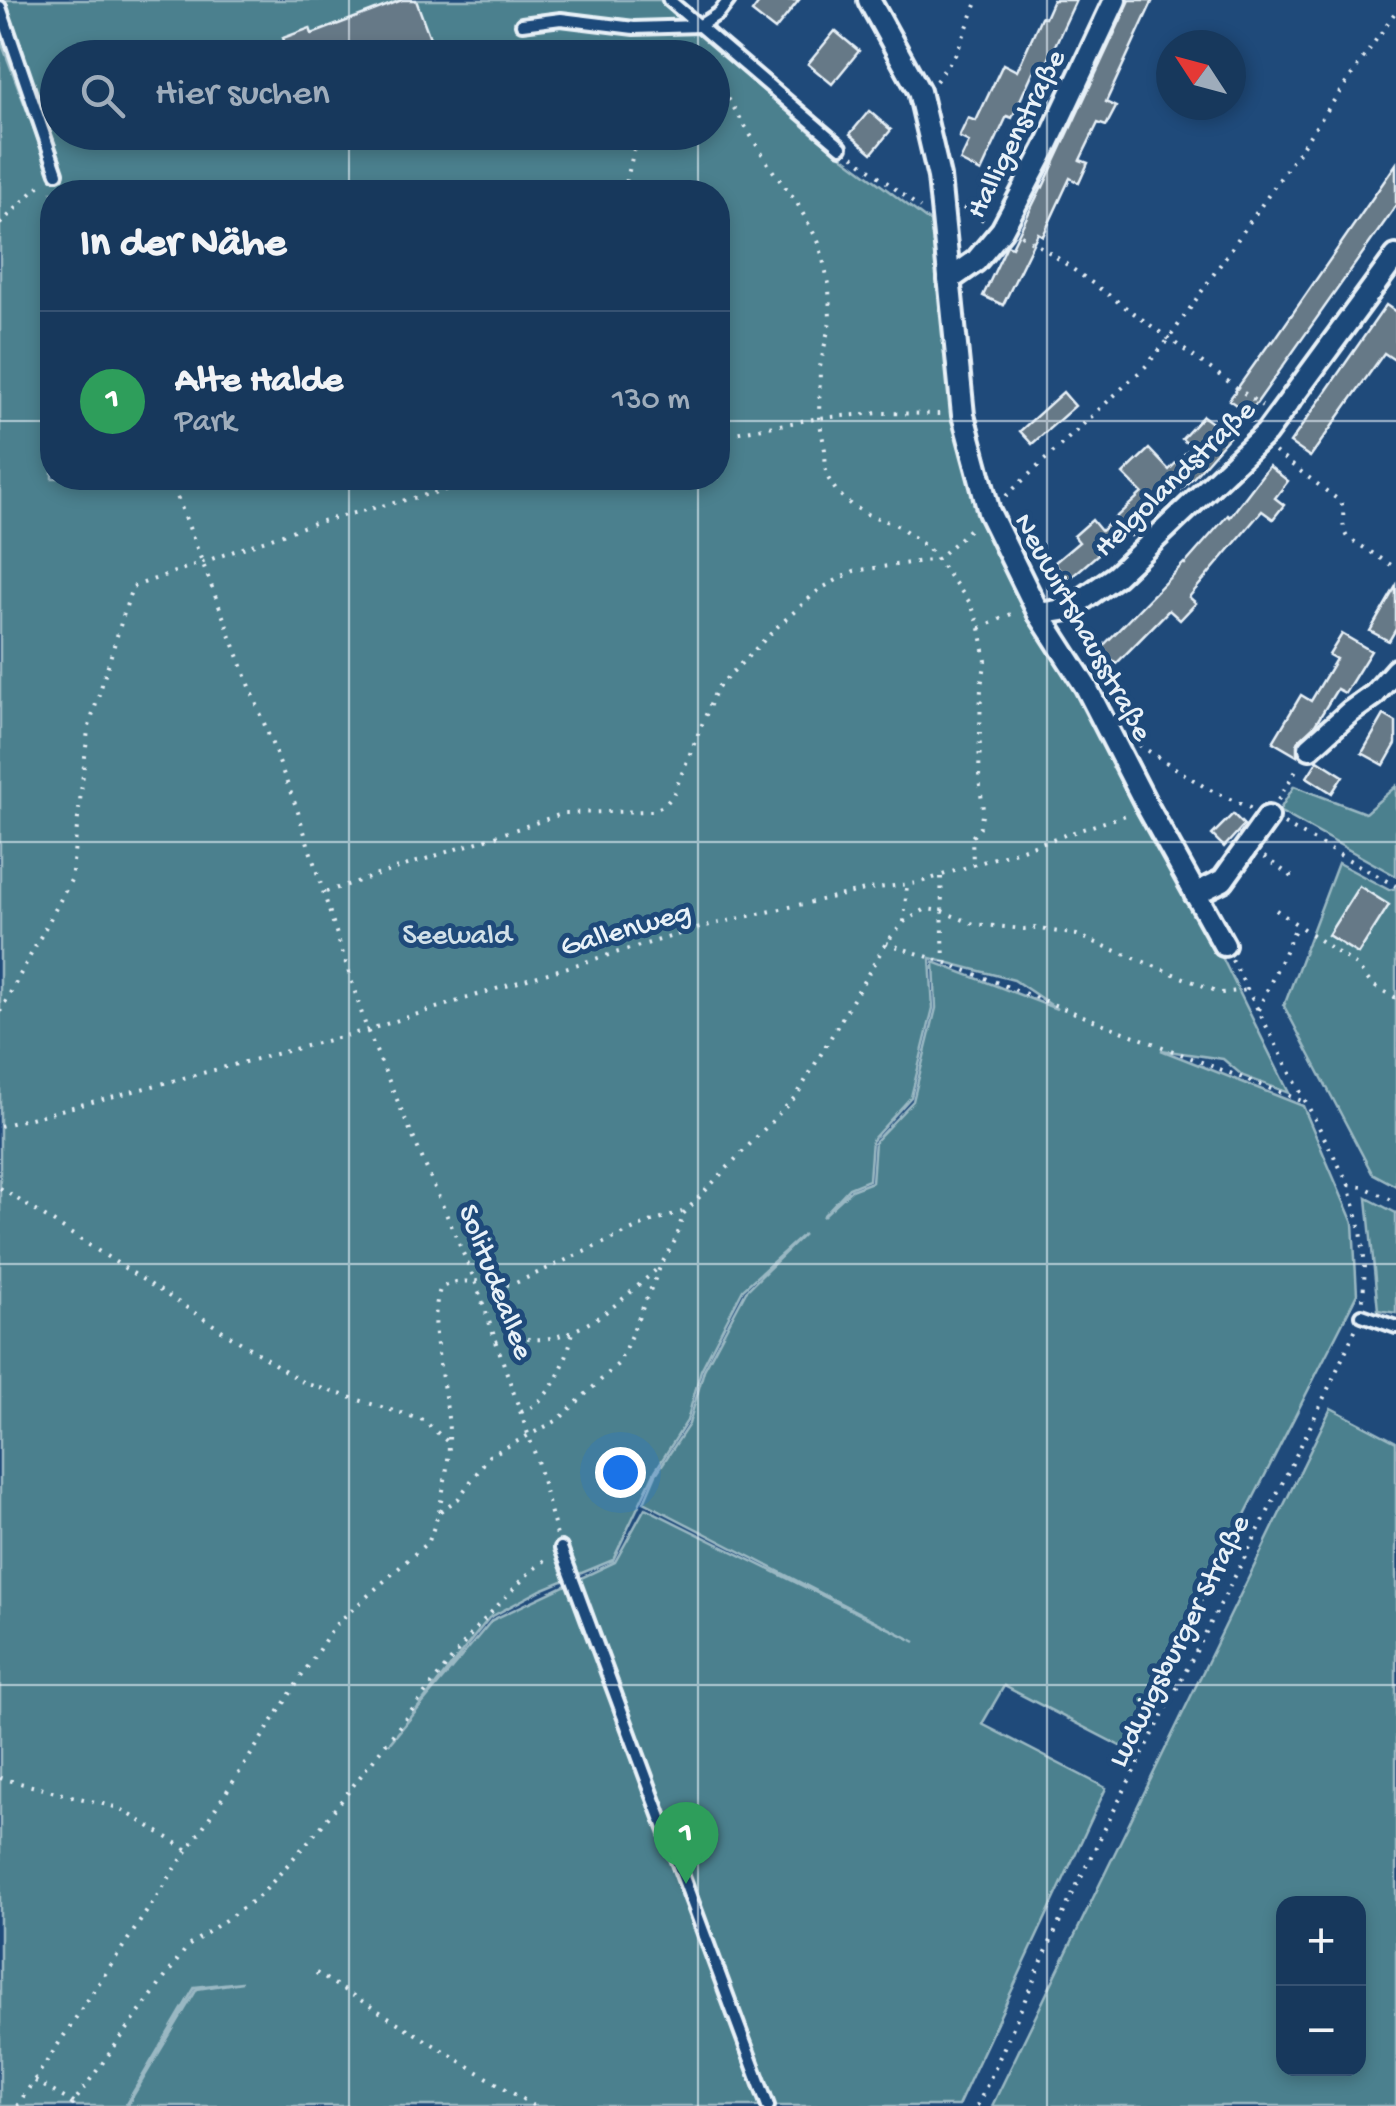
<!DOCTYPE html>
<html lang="de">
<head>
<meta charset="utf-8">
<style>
	:root { --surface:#17385c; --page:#244365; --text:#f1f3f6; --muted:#9eacbb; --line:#365272; --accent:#ffd166 }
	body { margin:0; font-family:"Gochi Hand",sans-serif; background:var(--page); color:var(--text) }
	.controls { position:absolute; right:30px; bottom:30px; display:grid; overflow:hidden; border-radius:20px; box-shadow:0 5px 15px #0003 }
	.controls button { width:90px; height:90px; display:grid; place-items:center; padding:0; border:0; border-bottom:2px solid var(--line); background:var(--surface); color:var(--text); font:50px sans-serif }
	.compass { position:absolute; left:1156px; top:30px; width:90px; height:90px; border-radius:50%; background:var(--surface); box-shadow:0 5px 15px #0003; rotate:306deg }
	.you { position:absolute; left:620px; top:1472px; width:35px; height:35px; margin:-25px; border:8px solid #fff; border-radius:50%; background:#1a73e8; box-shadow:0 0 0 15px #1a73e833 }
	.badge { display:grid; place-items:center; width:65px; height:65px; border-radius:50%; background:var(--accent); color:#fff; font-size:32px; font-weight:700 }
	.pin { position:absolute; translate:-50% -82px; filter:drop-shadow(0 2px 5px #0008) }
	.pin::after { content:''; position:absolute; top:52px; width:35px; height:30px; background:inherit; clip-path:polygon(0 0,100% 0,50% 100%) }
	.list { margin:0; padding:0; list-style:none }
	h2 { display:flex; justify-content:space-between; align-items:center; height:130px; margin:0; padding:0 40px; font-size:42px }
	h2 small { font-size:32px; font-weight:400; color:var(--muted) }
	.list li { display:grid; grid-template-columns:65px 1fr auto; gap:30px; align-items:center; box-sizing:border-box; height:180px; padding:0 40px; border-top:2px solid var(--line) }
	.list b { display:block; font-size:38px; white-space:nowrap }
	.list p { margin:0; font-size:32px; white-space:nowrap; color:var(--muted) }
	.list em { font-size:32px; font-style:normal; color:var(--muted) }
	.icon { flex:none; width:55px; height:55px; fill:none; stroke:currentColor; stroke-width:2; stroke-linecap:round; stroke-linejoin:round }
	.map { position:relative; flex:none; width:1396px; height:2106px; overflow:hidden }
	.search { position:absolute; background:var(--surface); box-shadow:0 5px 15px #0003; left:40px; top:40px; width:690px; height:110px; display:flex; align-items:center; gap:25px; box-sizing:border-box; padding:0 35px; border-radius:55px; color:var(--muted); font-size:38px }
	.panel { position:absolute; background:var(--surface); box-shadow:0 5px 15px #0003; left:40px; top:180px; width:690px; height:310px; border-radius:40px }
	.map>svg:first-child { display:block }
	.green { fill:#4c808e; stroke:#9ab8c3; stroke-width:2.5; fill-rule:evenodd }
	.building { fill:#667987; stroke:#e8f1f8; stroke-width:2.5 }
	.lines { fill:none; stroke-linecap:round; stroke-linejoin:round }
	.lane-casing { stroke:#e8f1f8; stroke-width:18 }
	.street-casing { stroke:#e8f1f8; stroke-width:28 }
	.path { stroke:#e8f1f8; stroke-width:4; stroke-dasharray:2.5 8; stroke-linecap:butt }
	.lane { stroke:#1f4a7a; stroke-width:10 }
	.street { stroke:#1f4a7a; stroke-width:20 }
	.grid { fill:none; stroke:#e8f1f8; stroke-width:2.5; stroke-opacity:0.55 }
	.labels { text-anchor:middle; stroke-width:10; stroke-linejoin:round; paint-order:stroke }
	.street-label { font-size:30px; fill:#e8f1f8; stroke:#1f4a7a }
	.park-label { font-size:30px; fill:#d1e0e8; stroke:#1f4a7a }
</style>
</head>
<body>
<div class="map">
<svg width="1396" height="2106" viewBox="0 0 1396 2106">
	<rect width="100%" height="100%" fill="#1f4a7a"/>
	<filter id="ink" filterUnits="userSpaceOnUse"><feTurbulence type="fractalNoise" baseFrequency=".01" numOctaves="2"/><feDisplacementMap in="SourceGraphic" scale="20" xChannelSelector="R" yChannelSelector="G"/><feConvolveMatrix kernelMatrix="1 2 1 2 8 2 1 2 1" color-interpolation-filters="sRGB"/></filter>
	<g filter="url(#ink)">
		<!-- green -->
		<g class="green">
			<path d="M4,0H660L813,134L930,222L958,419L1081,691L1218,949L1289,1093L1243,1076L1223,1059L1161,1050L1303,1106L1353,1223L1357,1294L1126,1749L1004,1686L982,1724L1106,1788L958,2106H127L197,1989L242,1982L195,1987L125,2106H0V39L49,169L62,164ZM58,58H712V132H58ZM52,192H718V478H52ZM930,958L1014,980L1057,1009L934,962L936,1008L913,1101L875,1141L872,1182L851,1190L822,1217L849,1188L869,1180L872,1140L911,1097L933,1008ZM804,1234L746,1291L704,1370L689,1424L656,1474L644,1502L916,1642L645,1508L615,1562L492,1620L389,1744L489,1618L541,1590L613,1560L655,1471L687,1421L701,1370L743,1289Z"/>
			<polygon points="1294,786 1365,813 1396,786 1396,876 1279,811"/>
			<polygon points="1338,863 1389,890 1396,888 1396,1186 1372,1173 1284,1006"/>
			<polygon points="1367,1198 1396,1213 1396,1313 1378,1310"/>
			<path d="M1331,1408L1396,1442V2106H992ZM1284,1904H1358V2068H1284Z"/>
		</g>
		<!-- building -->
		<g class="building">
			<polygon points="402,0 416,0 433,46 403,58 397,46 365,58 290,58 283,38 310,28 312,34"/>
			<polygon points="761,0 799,0 775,30 752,12"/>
			<polygon points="1053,0 1076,0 1045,67 1037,63 1012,118 1007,116 981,172 960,161 969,142 959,137 968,118 976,121 1003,64 1017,71 1041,17 1045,18"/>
			<polygon points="1130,0 1153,0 1106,102 1116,107 1106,126 1098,123 1080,160 1088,163 1079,183 1070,178 1043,236 1038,233 1003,305 983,296 1007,245 1012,247 1042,186 1043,187"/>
			<polygon points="835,31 859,51 832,84 808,64"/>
			<polygon points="869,111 891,130 872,153 850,134"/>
			<polygon points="1396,164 1396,206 1249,414 1229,400 1271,341 1273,342"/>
			<polygon points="1386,305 1396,312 1396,361 1384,353 1310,457 1290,443"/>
			<polygon points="1063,392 1075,406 1032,444 1020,431"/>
			<polygon points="1203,416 1230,436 1194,477 1131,536 1126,530 1068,580 1054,563 1079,542 1074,536 1092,520 1101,531 1142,493 1123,474 1149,449 1169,470 1191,447 1182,439"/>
			<polygon points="1269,466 1288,481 1275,498 1284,505 1273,519 1262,511 1189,597 1196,603 1180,620 1169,610 1116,664 1100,649 1184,563 1185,564 1228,515 1230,517"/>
			<polygon points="1396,586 1396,629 1389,641 1370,631"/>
			<polygon points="1342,634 1371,651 1345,693 1337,689 1315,725 1300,739 1297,745 1297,756 1273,742 1301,695 1311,701 1336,659 1329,655"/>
			<polygon points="1384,715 1396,722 1396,744 1384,765 1362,753"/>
			<polygon points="1318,760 1343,776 1332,793 1307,777"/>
			<polygon points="1233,814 1244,825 1224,847 1212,835"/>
			<polygon points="1359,886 1389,905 1358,954 1328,935"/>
		</g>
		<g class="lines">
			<!-- lane casing -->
			<g class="lane-casing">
				<g id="lane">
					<polyline points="669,0 841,147"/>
					<polyline points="0,7 57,173"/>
					<polyline points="522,24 561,19 634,28 699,26 719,13 729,0"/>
					<polyline points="1362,1315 1396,1327"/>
					<polyline points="561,1548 768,2106"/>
				</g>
			</g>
			<!-- street casing -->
			<g class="street-casing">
				<g id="street">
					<polyline points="869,0 919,91 939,177 963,415 989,512 1039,614 1086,687 1147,806 1224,945"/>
					<polyline points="949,280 976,261 1002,230 1045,149 1115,0"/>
					<polyline points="1039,614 1069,609 1116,576 1266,433 1396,256"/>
					<polyline points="1310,748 1350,712 1374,695 1396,670"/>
					<polyline points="1195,894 1223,880 1268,817"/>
				</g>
			</g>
			<!-- path -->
			<g class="path">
				<polyline points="694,45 703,58"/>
				<polyline points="684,58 695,40"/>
				<polyline points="712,72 770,167 797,203 819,243 829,284 830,321 820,367 819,418 825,450 826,475 837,492 851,505 867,514 899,526 928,548 971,604 980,628 986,661 981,685 979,779 983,809 980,827 972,837 973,863"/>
				<polyline points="936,81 957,52 978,0"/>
				<polyline points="853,156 920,208"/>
				<polyline points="624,192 638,132"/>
				<polyline points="963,208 985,221"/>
				<polyline points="0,224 43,182"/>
				<polyline points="1021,235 1052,254 1262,406"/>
				<polyline points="718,436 819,418 879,413 941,414"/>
				<path d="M1275,452L1341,502C1346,514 1340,526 1347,537L1396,568"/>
				<polyline points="170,478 297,809 367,1030 475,1281 536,1457 557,1536"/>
				<polyline points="1006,496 1146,366 1168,340 1396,11"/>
				<polyline points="980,628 1016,612"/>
				<polyline points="1139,745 1208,789 1252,809"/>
				<polyline points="1278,800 1299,765"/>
				<polyline points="1284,824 1396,886"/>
				<polyline points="1264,857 1294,878"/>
				<polyline points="941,877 944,962"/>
				<polyline points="326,892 565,813 652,811 665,805 673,795 717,688 777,627 820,589 854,571 937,559 973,526"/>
				<polyline points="1276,910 1357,966 1372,985 1396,998"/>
				<polyline points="904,922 907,884"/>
				<polyline points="886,943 944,962 1307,1103"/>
				<polyline points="1232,960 1349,1185 1361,1230 1365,1266 1363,1300"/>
				<polyline points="1258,1010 1297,925"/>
				<polyline points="0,1012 71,880 88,730 132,587 314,523 493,478"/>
				<polyline points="0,1126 367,1030 531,978 710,925 869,889 918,883 1129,814"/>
				<polyline points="1349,1185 1364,1187 1396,1202"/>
				<polyline points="0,1188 304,1383 423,1420 449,1443"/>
				<path d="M496,1342C512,1336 526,1340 543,1339C588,1334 625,1297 657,1269"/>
				<path d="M521,1412C553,1400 566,1362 573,1332"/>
				<path d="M439,1512C443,1489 449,1465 449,1442C451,1396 424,1328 441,1287L456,1282L475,1281L511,1285L652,1221L682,1212"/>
				<polyline points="0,1778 119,1808 188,1850"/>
				<polyline points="316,1973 534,2106"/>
				<polyline points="35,2081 73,2103"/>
				<polyline points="17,2106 241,1770 334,1626 429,1541 439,1512 458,1499 489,1456 558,1420 619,1363 661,1265 677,1237 683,1214 797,1095 886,943 904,922 926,909 941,911 974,924 1024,929 1034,928 1077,935 1221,993 1248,990"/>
				<polyline points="71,2106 188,1946 261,1895 320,1828 476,1628 530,1572 548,1558"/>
				<path d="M977,2106C1012,2033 1042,1957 1077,1885C1168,1698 1271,1518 1356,1328"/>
			</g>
			<!-- lane -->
			<use href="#lane" class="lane"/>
			<!-- street -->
			<use href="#street" class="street"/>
		</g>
	</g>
	<!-- grid -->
	<path class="grid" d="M349,0V58M698,0V58M1047,0V2106M349,132V192M698,132V192M0,421H52M718,421H1396M349,478V2106M698,478V2106M0,842H1396M0,1264H1396M0,1685H1396"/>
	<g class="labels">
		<!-- street labels -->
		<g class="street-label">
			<text transform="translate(1014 133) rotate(-63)" y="10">Halligenstraße</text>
			<text transform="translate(1173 477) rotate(-44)" y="10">Helgolandstraße</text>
			<text transform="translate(1085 626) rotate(61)" y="10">Neuwirtshausstraße</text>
			<text transform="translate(625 927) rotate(-16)" y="10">Gallenweg</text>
			<text transform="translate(498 1281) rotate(69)" y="10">Solitudeallee</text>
			<text transform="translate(1177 1640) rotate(-63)" y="10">Ludwigsburger Straße</text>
		</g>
		<!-- park labels -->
		<g class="park-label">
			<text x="457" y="943">Seewald</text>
		</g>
	</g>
</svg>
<div class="controls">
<button>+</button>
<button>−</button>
</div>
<svg class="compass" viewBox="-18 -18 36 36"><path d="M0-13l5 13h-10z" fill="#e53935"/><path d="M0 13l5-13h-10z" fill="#9eacbb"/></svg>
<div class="you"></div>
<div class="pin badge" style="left:686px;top:1884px;background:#2e9e5b">1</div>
<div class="search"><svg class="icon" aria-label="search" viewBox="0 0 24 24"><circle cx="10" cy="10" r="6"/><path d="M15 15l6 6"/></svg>Hier suchen</div>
<section class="panel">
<h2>In der Nähe<small></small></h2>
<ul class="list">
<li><span class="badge" style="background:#2e9e5b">1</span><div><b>Alte Halde</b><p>Park</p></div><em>130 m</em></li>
</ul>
</section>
</div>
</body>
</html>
